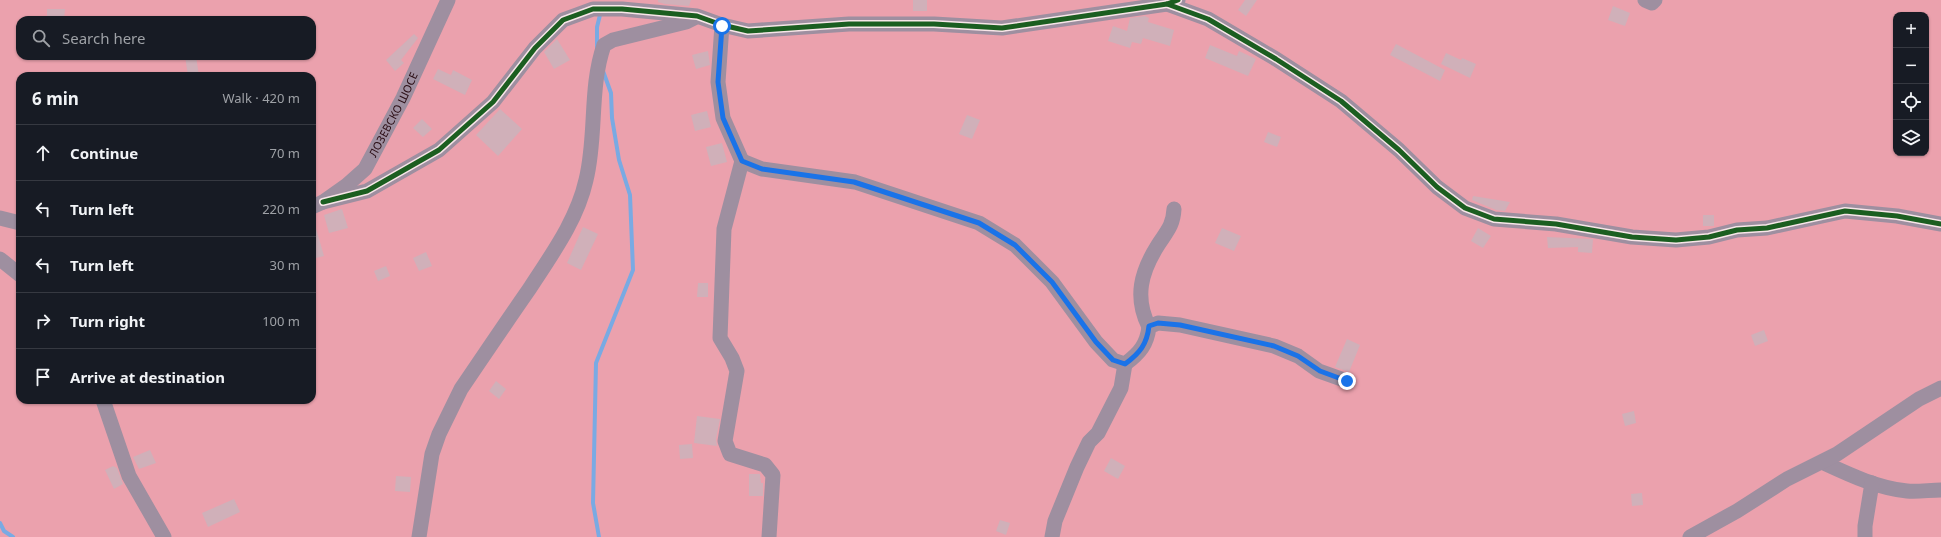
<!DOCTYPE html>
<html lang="en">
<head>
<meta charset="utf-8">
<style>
	:root { --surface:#171b24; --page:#242831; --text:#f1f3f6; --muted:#9ea1a6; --line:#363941 }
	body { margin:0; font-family:"Noto Sans",sans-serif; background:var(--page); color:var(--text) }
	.controls { position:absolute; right:12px; top:12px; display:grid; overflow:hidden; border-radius:8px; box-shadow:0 1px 3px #0004 }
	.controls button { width:36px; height:36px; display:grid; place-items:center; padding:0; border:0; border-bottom:1px solid var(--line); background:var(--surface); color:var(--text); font:20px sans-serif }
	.stop { position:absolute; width:12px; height:12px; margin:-9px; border:3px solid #1a73e8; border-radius:50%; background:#fff }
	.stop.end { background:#1a73e8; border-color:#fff; box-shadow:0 1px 4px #0008 }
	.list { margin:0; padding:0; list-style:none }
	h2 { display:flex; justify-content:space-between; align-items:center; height:52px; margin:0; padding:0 16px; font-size:17px }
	h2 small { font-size:13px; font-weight:400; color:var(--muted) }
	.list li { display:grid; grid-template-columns:26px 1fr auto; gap:12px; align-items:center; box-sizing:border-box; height:56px; padding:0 16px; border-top:1px solid var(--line) }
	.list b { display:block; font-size:15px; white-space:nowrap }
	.list em { font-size:13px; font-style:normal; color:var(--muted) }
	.icon { flex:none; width:22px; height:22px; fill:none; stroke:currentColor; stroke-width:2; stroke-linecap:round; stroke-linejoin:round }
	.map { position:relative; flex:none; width:1941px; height:537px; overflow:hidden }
	.search { position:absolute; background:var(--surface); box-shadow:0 1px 3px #0004; left:16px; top:16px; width:300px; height:44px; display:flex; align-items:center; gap:10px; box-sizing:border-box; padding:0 14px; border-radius:12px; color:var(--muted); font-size:15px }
	.panel { position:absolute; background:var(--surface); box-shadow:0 1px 3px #0004; left:16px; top:72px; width:300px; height:332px; border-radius:12px }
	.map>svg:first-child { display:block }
	.green { fill:#eba1ad; fill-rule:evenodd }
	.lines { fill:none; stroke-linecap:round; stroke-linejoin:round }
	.stream { stroke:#79aae3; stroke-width:4 }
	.building { fill:#d0b0b9 }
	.minor { stroke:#9e8fa0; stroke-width:15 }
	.cycleway-casing { stroke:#f9e6e9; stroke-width:8 }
	.cycleway { stroke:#1b5e20; stroke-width:5 }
	.route { stroke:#1a73e8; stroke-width:5 }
	.labels { text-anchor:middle; stroke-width:4; stroke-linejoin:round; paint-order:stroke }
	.street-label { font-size:11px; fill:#290b12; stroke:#f9e6e9 }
</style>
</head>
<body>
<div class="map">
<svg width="1941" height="537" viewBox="0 0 1941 537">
	<rect width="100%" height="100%" fill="#ebc5ca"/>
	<!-- green -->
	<path class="green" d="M0,0H1941V537H0ZM1896,15H1926V153H1896ZM20,20H312V56H20ZM20,76H312V400H20Z"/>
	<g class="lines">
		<!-- stream -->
		<g class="stream">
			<polyline points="597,49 597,27 600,15"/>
			<polyline points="0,523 4,531 13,537"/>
			<polyline points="599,537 593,503 596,363 633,270 630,195 619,160 612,118 611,93 603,71"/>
		</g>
	</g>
	<!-- building -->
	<g class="building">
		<polygon points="658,0 691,0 689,6 665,4 658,2"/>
		<rect x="913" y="0" width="14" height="11"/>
		<polygon points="1245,0 1257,0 1246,16 1238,10"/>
		<polygon points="1613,6 1630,13 1625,26 1608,20"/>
		<polygon points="47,9 65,9 64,20 47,20"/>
		<polygon points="1145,16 1149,18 1148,22 1174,30 1170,46 1143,38 1141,44 1132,42 1130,48 1108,41 1113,26 1127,31 1130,18"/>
		<polygon points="414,34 418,38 401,60 404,63 395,71 386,60"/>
		<polygon points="557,39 570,60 554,69 544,52"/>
		<polygon points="1396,44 1445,70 1440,81 1390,55"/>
		<polygon points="1210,45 1237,56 1239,51 1256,59 1248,76 1205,58"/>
		<polygon points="708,51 710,65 696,69 692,55"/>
		<polygon points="1446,53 1461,60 1462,58 1476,64 1470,78 1441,64"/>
		<polygon points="185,56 196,56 199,76 188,76"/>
		<polygon points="438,69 451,75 453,70 472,80 465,95 433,79"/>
		<polygon points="500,109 522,129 498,156 476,135"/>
		<polygon points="707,111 711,127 695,131 691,115"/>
		<polygon points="967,115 980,120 972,139 959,134"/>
		<polygon points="422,119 432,129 423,137 413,128"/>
		<polygon points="1268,132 1281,137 1277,147 1264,142"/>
		<polygon points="722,143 727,162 711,166 706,147"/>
		<polygon points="1473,196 1510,202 1505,211 1496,210 1472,200"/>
		<polygon points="342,209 348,228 329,233 324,215"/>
		<rect x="1703" y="215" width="11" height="11"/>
		<polygon points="315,225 324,256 312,259 312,226"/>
		<polygon points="583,227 598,234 581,270 567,263"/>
		<polygon points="1222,228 1241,236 1234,251 1215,243"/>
		<polygon points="1478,228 1491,236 1483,248 1471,241"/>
		<polygon points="1547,237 1593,239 1592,253 1578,252 1578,247 1548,248"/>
		<polygon points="426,252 432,266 419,271 413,258"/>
		<polygon points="386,266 390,276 378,281 374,271"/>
		<polygon points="698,283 708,283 708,297 697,297"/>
		<polygon points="1764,330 1768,341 1755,346 1751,335"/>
		<polygon points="1347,339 1360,345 1349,372 1335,367"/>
		<polygon points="496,381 506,389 499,399 489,391"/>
		<polygon points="1634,411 1636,423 1625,426 1622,414"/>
		<polygon points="697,416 720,419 716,439 717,446 694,443"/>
		<polygon points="692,444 693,458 680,459 679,445"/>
		<polygon points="150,450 156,463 139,469 133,457"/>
		<polygon points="1111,458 1125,466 1118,479 1104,471"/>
		<polygon points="113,466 117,468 123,484 114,489 105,470"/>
		<polygon points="749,474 760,474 761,483 763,483 763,496 749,496"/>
		<polygon points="396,476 411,477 410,492 395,491"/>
		<polygon points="1642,493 1643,505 1632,506 1631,494"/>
		<polygon points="234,499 240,512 208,527 202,513"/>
		<polygon points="1000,520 1010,523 1006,535 996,531"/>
	</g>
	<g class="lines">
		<!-- minor -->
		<g class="minor">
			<polyline points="1645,0 1652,3 1655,0"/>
			<polyline points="1167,4 1208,19 1276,59 1341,101 1399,150 1437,187 1465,208 1494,219 1556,224 1632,237 1676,240 1709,237 1737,230 1767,228 1845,211 1897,216 1941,224"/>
			<polyline points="722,25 718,82 723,118 742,161 724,229 720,338 732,358 737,371 725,441 730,454 765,465 773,475 769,537"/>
			<path d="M742,161L762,169L855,182L979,223L1015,245L1052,282L1096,342L1113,360L1125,364C1140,353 1147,344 1149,327L1158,323L1180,325L1274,346L1298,356L1319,371L1347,381"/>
			<polyline points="323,202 367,191 439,150 493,102 535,48 563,20 593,9 622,9 697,16 722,25 748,31 849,24 934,24 1002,28 1167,4 1178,0"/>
			<path id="s1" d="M312,207L323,202L347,185L365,169L403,98L448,0"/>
			<polyline points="0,218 20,223"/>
			<polyline points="0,259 20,275"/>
			<path d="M1149,327C1134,297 1141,272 1158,245C1167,231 1173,226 1174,209"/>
			<polyline points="103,400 129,476 164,537"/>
			<path d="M1822,462C1848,474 1877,488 1907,491C1918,492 1930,490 1941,490"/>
			<path d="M419,537L432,454L439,434L461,389C484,355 507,321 530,288C552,254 577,220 586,180C597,136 589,88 604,45L613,40L686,22L696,17"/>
			<polyline points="1052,537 1055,521 1077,467 1089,442 1098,433 1121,388 1125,364"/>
			<polyline points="1690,537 1737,511 1787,479 1837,454 1919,399 1941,388"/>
			<polyline points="1865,537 1865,526 1872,483"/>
		</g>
		<!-- cycleway casing -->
		<g class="cycleway-casing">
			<g id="cycleway">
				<polyline points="1167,4 1208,19 1276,59 1341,101 1399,150 1437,187 1465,208 1494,219 1556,224 1632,237 1676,240 1709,237 1737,230 1767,228 1845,211 1897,216 1941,224"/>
				<polyline points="323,202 367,191 439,150 493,102 535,48 563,20 593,9 622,9 697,16 722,25 748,31 849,24 934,24 1002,28 1167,4 1178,0"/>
			</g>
		</g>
		<!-- cycleway -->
		<use href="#cycleway" class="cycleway"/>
	</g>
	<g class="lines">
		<!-- route -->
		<path class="route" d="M722,26L718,82L723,118L742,161L762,169L854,182L979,223L1015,245L1052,282L1096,342L1113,360L1125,364C1140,353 1147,344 1149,326L1158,323L1180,325L1274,346L1298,356L1320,371L1347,381"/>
	</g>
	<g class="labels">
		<!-- street labels -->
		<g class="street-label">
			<text dy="4" stroke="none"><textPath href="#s1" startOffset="127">ЛОЗЕВСКО ШОСЕ</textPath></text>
		</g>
	</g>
</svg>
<div class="controls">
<button>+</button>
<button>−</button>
<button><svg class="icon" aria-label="locate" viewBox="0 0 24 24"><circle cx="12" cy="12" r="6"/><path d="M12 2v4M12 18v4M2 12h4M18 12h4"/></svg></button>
<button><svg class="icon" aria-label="layers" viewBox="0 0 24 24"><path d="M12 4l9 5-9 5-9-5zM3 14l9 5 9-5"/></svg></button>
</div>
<div class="stop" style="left:722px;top:26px"></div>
<div class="stop end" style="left:1347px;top:381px"></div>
<div class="search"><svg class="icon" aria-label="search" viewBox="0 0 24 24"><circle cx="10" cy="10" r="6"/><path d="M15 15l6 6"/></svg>Search here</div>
<section class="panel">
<h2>6 min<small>Walk · 420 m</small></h2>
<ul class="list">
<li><svg class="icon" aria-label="ahead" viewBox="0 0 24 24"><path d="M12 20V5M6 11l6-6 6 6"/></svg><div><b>Continue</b></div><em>70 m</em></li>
<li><svg class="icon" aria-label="left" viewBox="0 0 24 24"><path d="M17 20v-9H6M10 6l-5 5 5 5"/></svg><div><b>Turn left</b></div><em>220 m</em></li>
<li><svg class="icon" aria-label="left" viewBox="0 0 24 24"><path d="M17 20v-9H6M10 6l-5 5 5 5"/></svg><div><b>Turn left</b></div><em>30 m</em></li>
<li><svg class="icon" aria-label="right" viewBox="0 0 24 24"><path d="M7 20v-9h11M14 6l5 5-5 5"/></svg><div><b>Turn right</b></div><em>100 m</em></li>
<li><svg class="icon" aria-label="arrive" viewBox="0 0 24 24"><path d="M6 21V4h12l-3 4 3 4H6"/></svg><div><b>Arrive at destination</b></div></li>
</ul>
</section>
</div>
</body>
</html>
